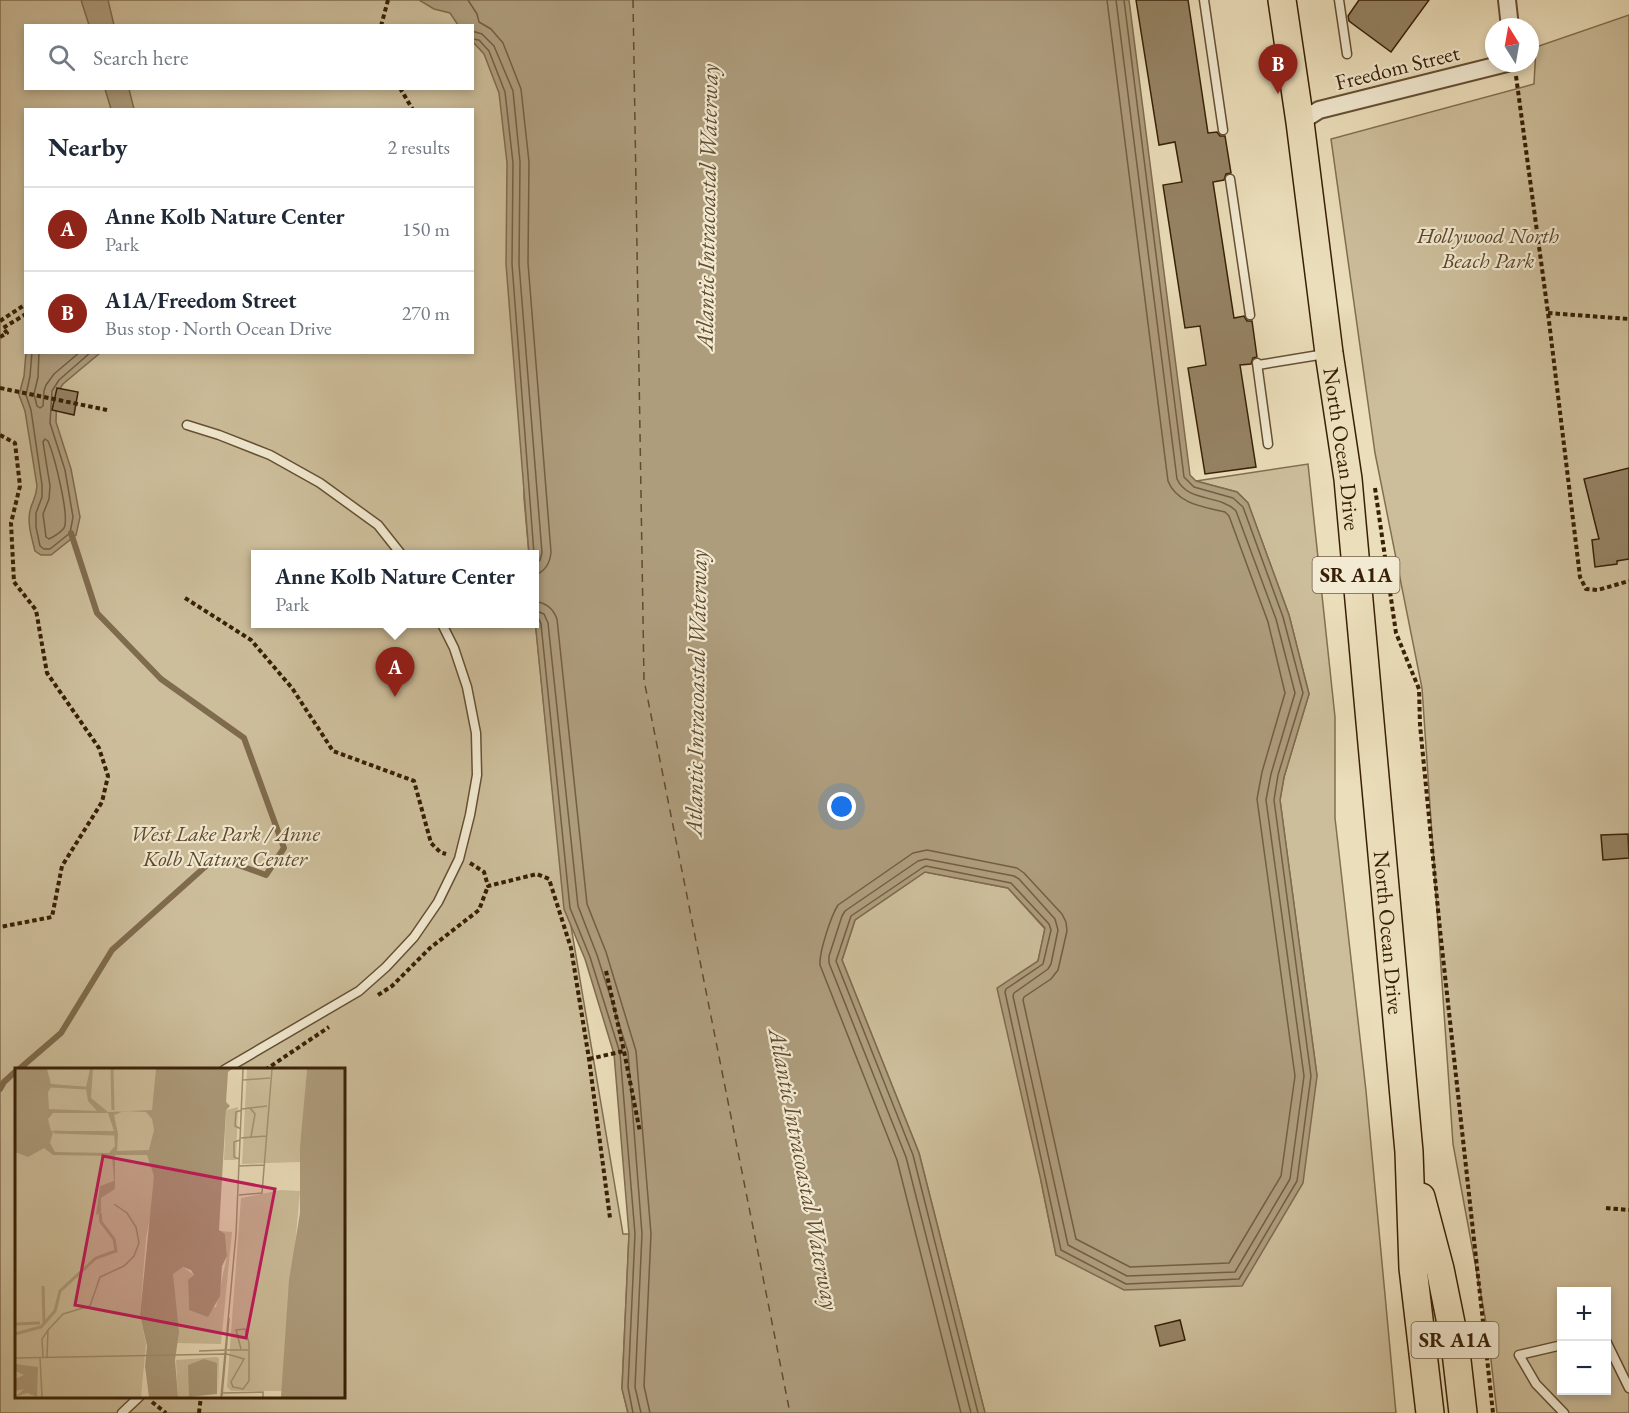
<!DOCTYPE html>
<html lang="en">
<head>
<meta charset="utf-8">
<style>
	:root { --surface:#fff; --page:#f2f2f3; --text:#1f2937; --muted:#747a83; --line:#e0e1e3; --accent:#8f2418 }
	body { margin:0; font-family:"EB Garamond",serif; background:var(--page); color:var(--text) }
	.controls { position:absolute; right:18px; bottom:18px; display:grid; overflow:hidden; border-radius:0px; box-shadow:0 3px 9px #0003 }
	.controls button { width:54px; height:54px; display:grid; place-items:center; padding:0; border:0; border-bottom:2px solid var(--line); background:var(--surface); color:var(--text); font:30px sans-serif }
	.compass { position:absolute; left:1485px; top:18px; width:54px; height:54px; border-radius:50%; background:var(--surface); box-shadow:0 3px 9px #0003; rotate:349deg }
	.you { position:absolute; left:842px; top:807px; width:21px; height:21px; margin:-15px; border:4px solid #fff; border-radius:50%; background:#1a73e8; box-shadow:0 0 0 9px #1a73e833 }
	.badge { display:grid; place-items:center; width:39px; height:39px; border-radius:50%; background:var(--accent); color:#fff; font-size:20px; font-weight:700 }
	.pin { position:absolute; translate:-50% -50px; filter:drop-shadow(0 2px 3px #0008) }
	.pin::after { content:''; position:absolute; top:32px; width:21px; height:18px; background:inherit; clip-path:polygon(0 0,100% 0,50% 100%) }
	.popup { position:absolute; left:251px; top:550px; width:288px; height:78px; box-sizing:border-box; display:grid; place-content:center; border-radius:0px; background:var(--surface); filter:drop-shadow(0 2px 4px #0005); font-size:20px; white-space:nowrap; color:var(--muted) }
	.popup b { font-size:22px; color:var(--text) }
	.popup::after { content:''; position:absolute; left:50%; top:100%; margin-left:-12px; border:12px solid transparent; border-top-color:var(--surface) }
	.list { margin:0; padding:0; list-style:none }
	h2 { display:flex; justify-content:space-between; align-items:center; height:78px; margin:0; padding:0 24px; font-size:26px }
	h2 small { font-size:20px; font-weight:400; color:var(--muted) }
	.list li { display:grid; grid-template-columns:39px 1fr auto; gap:18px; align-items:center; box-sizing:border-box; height:84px; padding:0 24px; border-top:2px solid var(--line) }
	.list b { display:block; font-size:22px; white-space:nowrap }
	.list p { margin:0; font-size:20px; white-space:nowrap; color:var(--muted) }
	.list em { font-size:20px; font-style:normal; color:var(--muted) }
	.icon { flex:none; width:33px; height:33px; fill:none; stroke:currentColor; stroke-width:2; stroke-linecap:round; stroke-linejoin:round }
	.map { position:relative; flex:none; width:1629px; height:1413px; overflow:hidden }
	.search { position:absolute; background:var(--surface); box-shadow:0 3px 9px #0003; left:24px; top:24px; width:450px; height:66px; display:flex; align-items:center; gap:15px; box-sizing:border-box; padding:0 21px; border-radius:0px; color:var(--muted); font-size:22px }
	.panel { position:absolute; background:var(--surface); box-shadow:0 3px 9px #0003; left:24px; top:108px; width:450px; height:246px; border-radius:0px }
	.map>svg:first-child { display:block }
	.green { fill:#cdbe9b; stroke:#826f50; stroke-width:1.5; fill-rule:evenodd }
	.water { fill:#ae9d7d; stroke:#7f6b4d; stroke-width:1.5 }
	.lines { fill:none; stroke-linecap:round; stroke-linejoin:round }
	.shore { stroke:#735e42; stroke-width:1.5 }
	.stream { stroke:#7f6b4d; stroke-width:6 }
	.ferry { stroke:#614c30; stroke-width:1.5; stroke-dasharray:8 6; stroke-linecap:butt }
	.building { fill:#958364; stroke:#382006; stroke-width:1.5 }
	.lane-casing { stroke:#655033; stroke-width:11 }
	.street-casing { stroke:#655033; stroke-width:20 }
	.primary-casing { stroke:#382006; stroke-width:30 }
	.path { stroke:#382006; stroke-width:4; stroke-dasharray:4.5 3; stroke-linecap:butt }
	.lane { stroke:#f2ead2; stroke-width:8 }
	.street { stroke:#f2ead2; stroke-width:16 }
	.primary { stroke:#ebdeba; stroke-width:27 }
	.labels { text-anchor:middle; stroke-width:4.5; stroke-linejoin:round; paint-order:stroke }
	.shield { fill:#f2ead2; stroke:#705d43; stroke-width:1.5 }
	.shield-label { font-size:21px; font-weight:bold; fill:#382006 }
	.street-label { font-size:22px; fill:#382006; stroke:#f2ead2 }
	.park-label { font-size:22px; font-style:italic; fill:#5d482b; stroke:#f2ead2 }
	.water-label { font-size:24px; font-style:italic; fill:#614c30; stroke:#f2ead2 }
	.inset-river { fill:none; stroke:#ae9d7d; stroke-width:3 }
	.inset-road { fill:none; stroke:#a39272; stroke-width:1.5 }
	.view { fill:#c2185b; fill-opacity:0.15; stroke:#c2185b; stroke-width:3 }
	.inset-edge { fill:none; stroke:#382006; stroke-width:3 }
</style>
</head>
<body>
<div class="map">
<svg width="1629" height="1413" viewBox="0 0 1629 1413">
	<rect width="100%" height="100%" fill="#ebdeba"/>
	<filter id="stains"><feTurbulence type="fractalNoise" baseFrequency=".00333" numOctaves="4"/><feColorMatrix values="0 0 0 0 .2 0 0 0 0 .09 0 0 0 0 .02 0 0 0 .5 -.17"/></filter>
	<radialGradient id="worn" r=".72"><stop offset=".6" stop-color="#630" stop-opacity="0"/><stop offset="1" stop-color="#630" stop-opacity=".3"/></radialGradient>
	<!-- green -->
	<g class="green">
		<path d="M0,0H532L524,498L529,554H255V624H534L535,620L560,861L623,1234H629L622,1388L628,1413H0ZM26,26H472V88H26ZM26,110H472V352H26ZM16,1070H344V1396H16Z"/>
		<path d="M1629,15V1413H1497L1488,1333L1453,1144L1422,688L1375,453L1331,139L1534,84L1536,47ZM1562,1292H1606V1390H1562Z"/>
		<polygon points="1308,464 1335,717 1335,818 1366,1091 1396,1413 985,1413 919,1153 842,960 855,920 925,872 1008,888 1045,929 1038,961 1041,1181 1056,1255 1317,1076 1280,800 1284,777 1309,694 1289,615 1248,503 1237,492 1196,481"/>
	</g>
	<!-- water -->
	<g class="water">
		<polygon points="81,0 108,0 114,25 89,25"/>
		<polygon points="419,0 1129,0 1190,475 1196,481 1237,492 1248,503 1289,615 1309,694 1284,777 1280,800 1317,1076 1303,1183 1242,1286 1124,1290 1056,1255 1041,1181 997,988 1038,961 1045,928 1008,888 925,872 855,920 842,960 919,1153 985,1413 628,1413 622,1389 629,1234 614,1054 585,959 564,909 535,620 534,554 529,554 506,264 507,163 499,93 484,54 473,42 472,26 458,25 450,13 434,9"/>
		<polygon points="105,89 129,89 134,109 111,109"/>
		<path d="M26,353H100L63,384L57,393L56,422L71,469L80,517L76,535L51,555H41L35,551C32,539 27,523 30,511C32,501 36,499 37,486L25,411L19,395L24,376Z"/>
	</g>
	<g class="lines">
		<!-- shore -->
		<g class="shore">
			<path d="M468,0L477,14L479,22L491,29L503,43L521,89L529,162L528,263L551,552C550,564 545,571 534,576"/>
			<polyline points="472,31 482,34 494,46 513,91 520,162 519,264 542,553 540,560 534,566"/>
			<polyline points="472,39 479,40 489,51 505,92 513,163 512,264 534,554"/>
			<polyline points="32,352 30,376 26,395 31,410 42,485 42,497 36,513 36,527 40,546 44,549 50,549 70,533 73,517 65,470 50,423 52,391 59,380 91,352"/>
			<polyline points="39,352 38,377 34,394 37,406 40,408 43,406 44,391 46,385 54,374 80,352"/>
			<path d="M45,439L48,441C54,455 70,516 64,528C61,532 53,537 49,539L46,537L43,514L49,499L50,486L43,442Z"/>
			<path d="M534,601C546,603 553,608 557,619L587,904L606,952L636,1051L651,1234L644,1386L650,1413"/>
			<polyline points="534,610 544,614 548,623 578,906 597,955 628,1052 642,1234 635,1387 641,1413"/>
			<polyline points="534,618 539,619 541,624 570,908 590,957 620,1053 635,1234 628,1387 633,1413"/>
			<path d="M961,1413L897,1160L820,965C819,952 831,916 838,905L913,853L927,850L1017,868L1024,873L1062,914L1066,922L1067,931L1058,970L1051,979L1024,997L1023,1000L1076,1239L1130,1267L1229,1263L1281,1176L1295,1076L1257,799L1262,772L1285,693L1268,622L1229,516L1225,512C1204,507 1177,504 1168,481L1107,0"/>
			<path d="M971,1413L906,1157L829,963V956L842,916L845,911L918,861L926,859L1014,876L1019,879L1055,919L1058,930L1051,964L1048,969L1014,993L1013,996L1068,1245L1127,1276L1235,1272L1290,1179L1304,1076L1266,800L1271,774L1295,693L1276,619L1236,511C1220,494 1188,503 1177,479L1116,0"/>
			<polyline points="978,1413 913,1155 836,961 851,916 922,868 926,866 1011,883 1049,924 1051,930 1043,964 1006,989 1005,992 1061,1250 1126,1284 1239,1279 1297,1181 1311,1076 1274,800 1278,775 1303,693 1283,617 1243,507 1233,498 1194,487 1184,477 1124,0"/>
		</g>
		<!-- stream -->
		<g class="stream">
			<polyline points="18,1070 61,1033 112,950 216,857 266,875 284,848 244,738 161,679 97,613 71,533"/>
			<polyline points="0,1089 4,1082 16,1071"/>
		</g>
		<!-- ferry -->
		<polyline class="ferry" points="633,0 644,680 790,1413"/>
	</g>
	<!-- building -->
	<g class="building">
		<polygon points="1136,0 1188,0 1208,133 1217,132 1220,136 1225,136 1231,173 1226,174 1224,180 1213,182 1234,318 1244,316 1247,321 1252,321 1257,357 1253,358 1251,364 1240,365 1256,467 1205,474 1188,368 1206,365 1200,326 1185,328 1163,185 1182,182 1175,142 1159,145"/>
		<polygon points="1359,0 1429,0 1391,52 1349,21 1348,16"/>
		<polygon points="57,388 78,392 74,415 52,410"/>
		<polygon points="1629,468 1629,559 1617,561 1617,564 1595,567 1592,540 1599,539 1584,479"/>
		<polygon points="1628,834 1629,858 1603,860 1601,835"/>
		<polygon points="1180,1320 1185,1340 1160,1346 1155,1326"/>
	</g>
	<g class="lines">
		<!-- lane casing -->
		<g class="lane-casing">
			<g id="lane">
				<polyline points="1204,0 1223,130"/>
				<polyline points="1339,0 1347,54"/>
				<polyline points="1230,179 1250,315"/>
				<polyline points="1257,363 1268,444"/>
				<polyline points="1258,365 1325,354"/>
				<polyline points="187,425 219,435 270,455 320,483 378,525 401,554"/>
				<polyline points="224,1070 359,991 386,967 414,937 438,902 459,859 470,815 477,775 476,733 467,687 454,648 442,624"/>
				<polyline points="1606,1341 1629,1388"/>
				<polyline points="1562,1345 1519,1355 1536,1384 1564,1413"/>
				<polyline points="122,1413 140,1396"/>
			</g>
		</g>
		<!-- street casing -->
		<g class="street-casing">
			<g id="street">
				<polyline points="1507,0 1510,27"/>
				<polyline points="1300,122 1319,110 1507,63"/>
			</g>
		</g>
		<!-- primary casing -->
		<g class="primary-casing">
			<g id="primary">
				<path id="s1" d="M1282,0L1300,122L1329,353L1348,479L1409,1152L1413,1268L1430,1413"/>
				<polyline points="1421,1197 1440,1269 1455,1343 1463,1413"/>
			</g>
		</g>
		<!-- path -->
		<g class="path">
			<polyline points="381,26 388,0"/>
			<polyline points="1516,76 1548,313 1580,577 1586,589 1598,590 1629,581"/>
			<polyline points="400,88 413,110"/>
			<polyline points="1548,313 1629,319"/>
			<polyline points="0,321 26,304"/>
			<polyline points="0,337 7,333 3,328 26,314"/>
			<polyline points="0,388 107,410"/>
			<polyline points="0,435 15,443 20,486 11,523 14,582 36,610 47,673 99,748 108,776 102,802 62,866 52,917 0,927"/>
			<polyline points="1375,488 1396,633 1419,689 1420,725 1440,930 1493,1413"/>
			<polyline points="185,598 251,640 292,688 333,751 414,781 431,843 440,852 446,854"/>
			<polyline points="470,863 484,872 488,886 537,874 549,879 571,948 589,1059 610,1218"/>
			<polyline points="606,971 624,1051 640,1132"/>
			<polyline points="378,995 392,986 430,948 479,910 488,886"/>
			<polyline points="589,1059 624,1051"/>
			<polyline points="265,1070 329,1027"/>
			<polyline points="1606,1208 1629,1210"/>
			<polyline points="152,1402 166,1413"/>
			<polyline points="199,1413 201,1396"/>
		</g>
		<!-- lane -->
		<use href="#lane" class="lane"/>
		<!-- street -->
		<use href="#street" class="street"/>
		<!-- primary -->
		<use href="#primary" class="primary"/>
	</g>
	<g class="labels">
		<!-- shield labels -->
		<g class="shield">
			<rect x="1312.5" y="557" width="87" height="36" rx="4.5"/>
			<rect x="1411.5" y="1322" width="87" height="36" rx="4.5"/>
		</g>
		<g class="shield-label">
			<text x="1356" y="582">SR A1A</text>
			<text x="1455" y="1347">SR A1A</text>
		</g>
		<!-- street labels -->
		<g class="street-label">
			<text transform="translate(1397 67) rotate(-14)" y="8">Freedom Street</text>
			<text dy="8" stroke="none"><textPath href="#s1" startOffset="453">North Ocean Drive</textPath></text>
			<text dy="8" stroke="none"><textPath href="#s1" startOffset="939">North Ocean Drive</textPath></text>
		</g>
		<!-- park labels -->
		<g class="park-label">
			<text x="1488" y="243">Hollywood North<tspan x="1488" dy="25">Beach Park</tspan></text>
			<text x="225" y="841">West Lake Park / Anne<tspan x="225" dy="25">Kolb Nature Center</tspan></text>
		</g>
		<!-- water labels -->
		<g class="water-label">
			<text transform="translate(707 207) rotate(-89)" y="8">Atlantic Intracoastal Waterway</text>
			<text transform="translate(696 693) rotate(-89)" y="8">Atlantic Intracoastal Waterway</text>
			<text transform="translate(804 1169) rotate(79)" y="8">Atlantic Intracoastal Waterway</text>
		</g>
	</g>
	<!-- overview -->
	<g transform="translate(15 1068)">
		<rect width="330" height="330" fill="#ebdeba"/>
		<path d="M0,1H141L147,87L131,170L125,247L131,276L126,329H0ZM232,1H292L285,94L227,96ZM223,39L221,92H209L211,42ZM266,122L285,123L267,323H216L212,319L226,130ZM205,163L217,164L206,276L161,275L157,206L168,199L179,207L173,213L174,242L201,239L212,188L210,167ZM202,289L204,291L203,324L202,294L174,324V329H163L161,292Z" fill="#cdbe9b"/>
		<path d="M0,1H32L36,16L71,19L75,1H78L76,30L93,44L137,42L141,1H217L213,4L211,34L215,38L211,42L204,162L210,166L212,188L207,198L205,228L193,249L174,242L173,212L179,207L176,202L168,199L158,206L164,264L160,292L163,329H134L130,298L132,278L125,247L139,108L132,87H100V121L86,130V144L81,147L85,118L99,113L97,88L38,87L29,80L13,89L0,84ZM37,18L71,21L73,33L82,43L34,41L33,24ZM109,43L131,44L137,51L139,62L134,82L102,83L103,66L99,47ZM38,45H93L99,63H36L33,51ZM38,64L99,65L100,78L94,85L40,84L35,75ZM292,1H330V329H266L274,212L285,145V79ZM189,291L202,295V326L174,329L173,297ZM0,296L23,299L22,329L12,325L0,329L9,321L0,323V311L9,307L0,303Z" fill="#ae9d7d" fill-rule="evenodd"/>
		<path class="inset-river" d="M97,1L98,42M36,18L70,20M39,64L99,66M28,218L29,256M0,256L25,255M0,266L26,259L40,243L45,223L81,190L101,183L99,171L86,154L85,145M143,329L142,173L173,1"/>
		<path class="inset-road" d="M228,12L255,10M235,40L240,46L236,69M227,41L252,38M226,61L220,58L221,44L227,42M226,70L251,68M224,91L219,89V74L225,72M224,98L249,97M224,127L247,125L257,1M33,262L48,246L75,238L85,209L109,198L119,188L124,175L121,159L112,145L99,136M212,282H233M184,283L212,282M212,286L229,291L216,314L218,319L228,321L234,313V275L230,261L221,262L226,281M25,289L27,329M28,289L27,271L33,262L32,289M0,290L212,286M208,325L248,324V329M207,328L214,250M206,329L221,166L228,1"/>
		<path class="view" d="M88,88L260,121L231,270L60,237Z"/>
		<rect width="330" height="330" class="inset-edge"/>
	</g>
	<rect width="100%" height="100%" filter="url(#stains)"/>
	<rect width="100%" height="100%" fill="url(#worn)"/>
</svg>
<div class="controls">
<button>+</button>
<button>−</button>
</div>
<svg class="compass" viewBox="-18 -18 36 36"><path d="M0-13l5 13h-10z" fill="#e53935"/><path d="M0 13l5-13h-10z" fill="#747a83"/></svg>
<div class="you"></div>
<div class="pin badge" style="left:395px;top:697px">A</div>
<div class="popup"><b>Anne Kolb Nature Center</b>Park</div>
<div class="pin badge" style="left:1278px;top:94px">B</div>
<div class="search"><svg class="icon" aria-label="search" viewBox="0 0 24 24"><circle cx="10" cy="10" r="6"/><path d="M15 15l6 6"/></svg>Search here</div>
<section class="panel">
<h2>Nearby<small>2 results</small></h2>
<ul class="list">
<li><span class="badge">A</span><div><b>Anne Kolb Nature Center</b><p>Park</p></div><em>150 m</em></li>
<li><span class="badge">B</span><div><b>A1A/Freedom Street</b><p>Bus stop · North Ocean Drive</p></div><em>270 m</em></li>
</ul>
</section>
</div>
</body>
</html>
